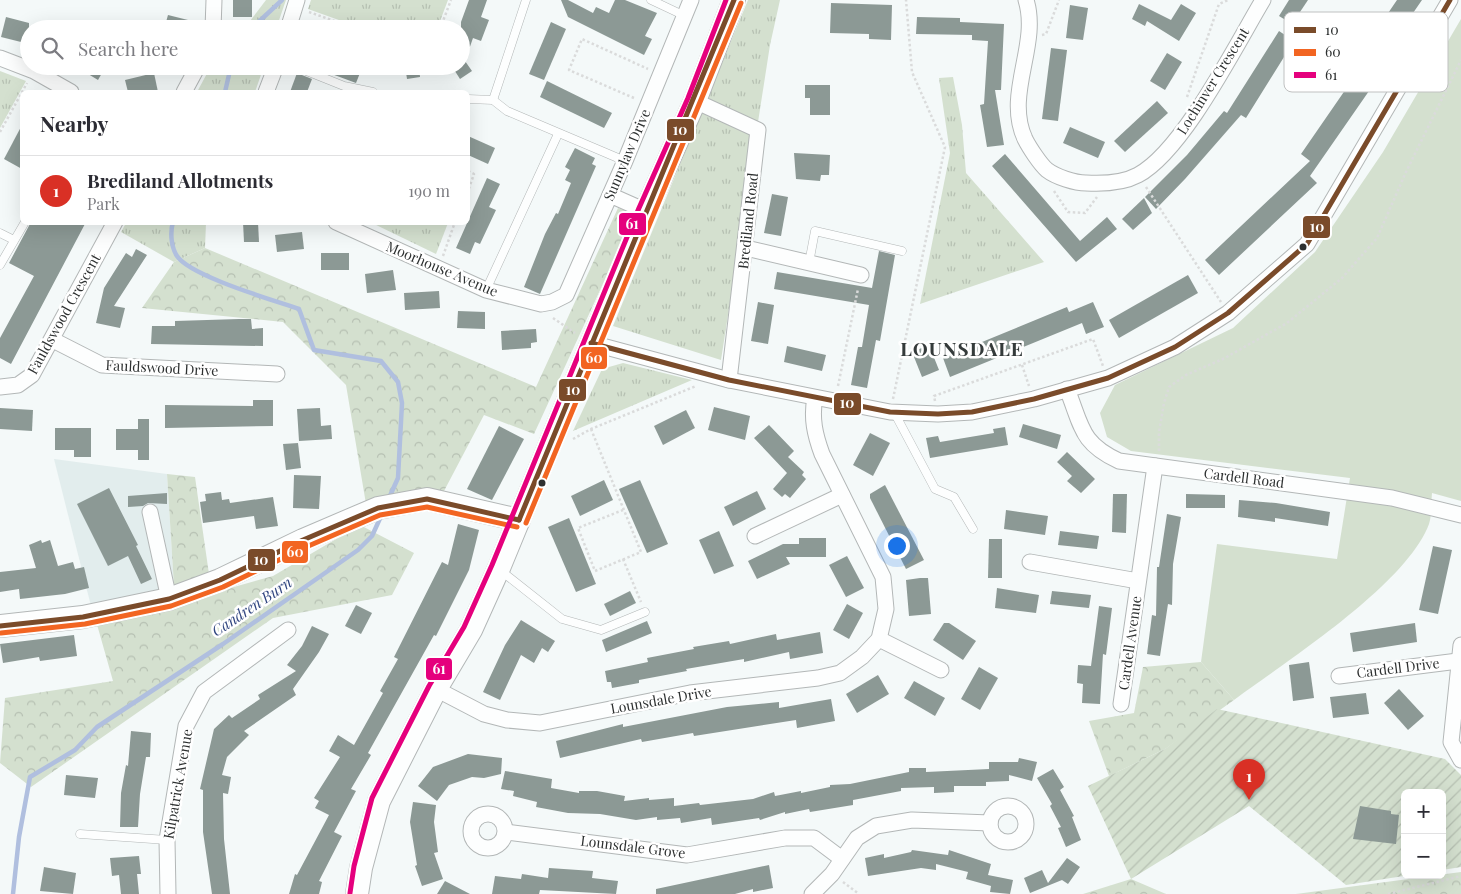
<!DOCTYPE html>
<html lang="en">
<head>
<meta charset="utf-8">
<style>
	:root { --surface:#fff; --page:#f7f7f7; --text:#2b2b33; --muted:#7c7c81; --line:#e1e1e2; --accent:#d93025 }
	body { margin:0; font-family:"Playfair Display",serif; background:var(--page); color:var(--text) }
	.controls { position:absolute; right:15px; bottom:15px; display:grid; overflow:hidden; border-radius:8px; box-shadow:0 5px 20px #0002 }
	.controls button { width:45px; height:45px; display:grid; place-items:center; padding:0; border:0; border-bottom:1px solid var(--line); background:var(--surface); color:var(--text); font:25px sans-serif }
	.you { position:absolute; left:896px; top:545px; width:18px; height:18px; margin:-12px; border:4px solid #fff; border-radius:50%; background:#1a73e8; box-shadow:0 0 0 8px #1a73e833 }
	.badge { display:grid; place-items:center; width:32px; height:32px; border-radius:50%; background:var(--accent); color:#fff; font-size:16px; font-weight:700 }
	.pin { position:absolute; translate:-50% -41px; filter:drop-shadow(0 1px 2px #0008) }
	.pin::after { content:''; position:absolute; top:26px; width:18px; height:15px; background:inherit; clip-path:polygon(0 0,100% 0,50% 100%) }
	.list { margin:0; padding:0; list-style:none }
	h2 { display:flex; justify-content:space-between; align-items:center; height:65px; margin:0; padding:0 20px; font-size:21px }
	h2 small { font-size:16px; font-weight:400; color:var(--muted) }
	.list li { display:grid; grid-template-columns:32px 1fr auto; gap:15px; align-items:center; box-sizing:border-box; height:70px; padding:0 20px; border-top:1px solid var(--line) }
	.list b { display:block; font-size:19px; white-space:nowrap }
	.list p { margin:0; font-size:16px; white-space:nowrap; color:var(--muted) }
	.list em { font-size:16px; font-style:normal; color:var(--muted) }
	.icon { flex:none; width:28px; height:28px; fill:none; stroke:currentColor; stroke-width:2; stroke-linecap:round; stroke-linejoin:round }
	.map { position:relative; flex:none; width:1461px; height:894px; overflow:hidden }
	.search { position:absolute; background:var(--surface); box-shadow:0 5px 20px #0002; left:20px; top:20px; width:450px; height:55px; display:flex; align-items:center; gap:12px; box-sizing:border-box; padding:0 18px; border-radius:28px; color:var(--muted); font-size:19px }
	.panel { position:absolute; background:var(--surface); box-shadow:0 5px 20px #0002; left:20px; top:90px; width:450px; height:135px; border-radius:8px }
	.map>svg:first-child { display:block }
	.built { fill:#e2eded }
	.grass { fill:url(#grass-tufts) }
	.forest { fill:url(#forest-crowns) }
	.park { fill:#d4e0cf }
	.garden { fill:url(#garden-furrows) }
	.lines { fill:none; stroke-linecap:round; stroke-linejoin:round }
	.stream { stroke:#b0bfdf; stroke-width:4.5 }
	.building { fill:#8c9995 }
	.lane-casing { stroke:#b3b7b7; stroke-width:9 }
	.street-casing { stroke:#b3b7b7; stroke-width:17 }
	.secondary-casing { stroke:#b3b7b7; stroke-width:24 }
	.path { stroke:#dadbdb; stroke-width:2.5; stroke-dasharray:2.5 2.5; stroke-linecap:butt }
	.lane { stroke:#fdfefe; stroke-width:8 }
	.street { stroke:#fdfefe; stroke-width:15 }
	.secondary { stroke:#fdfefe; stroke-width:22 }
	.bus-1-casing { stroke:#fff; stroke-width:9 }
	.bus-2-casing { stroke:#fff; stroke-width:9 }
	.bus-3-casing { stroke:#fff; stroke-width:9 }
	.bus-1 { stroke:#7a4b2a; stroke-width:5 }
	.bus-2 { stroke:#f26522; stroke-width:5 }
	.bus-3 { stroke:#e5007d; stroke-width:5 }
	.bus-dot { fill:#2d3030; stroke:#fff; stroke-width:2 }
	.labels { text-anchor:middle; stroke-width:5; stroke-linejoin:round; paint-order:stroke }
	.street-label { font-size:14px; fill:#2d3030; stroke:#fff }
	.water-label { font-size:15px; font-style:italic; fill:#314680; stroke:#fff }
	.district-label { font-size:19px; font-weight:bold; letter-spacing:1px; fill:#353b3b; stroke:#fff }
	.key { fill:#fff; stroke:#c0c1c1; stroke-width:1 }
	.key-label { font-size:14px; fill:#2d3030 }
	.line-badge { stroke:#fff; stroke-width:2 }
	.badge-label { font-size:14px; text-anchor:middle; font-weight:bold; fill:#fff }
</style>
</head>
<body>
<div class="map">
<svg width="1461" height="894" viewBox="0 0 1461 894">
	<defs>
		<pattern id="grass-tufts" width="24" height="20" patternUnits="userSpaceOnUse" patternTransform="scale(1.25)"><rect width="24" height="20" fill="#d4e0cf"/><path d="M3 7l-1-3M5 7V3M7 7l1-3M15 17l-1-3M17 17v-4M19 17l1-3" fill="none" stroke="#b6c0b2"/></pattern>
		<pattern id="forest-crowns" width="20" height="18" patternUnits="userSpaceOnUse" patternTransform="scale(1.25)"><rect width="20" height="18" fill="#d4e0cf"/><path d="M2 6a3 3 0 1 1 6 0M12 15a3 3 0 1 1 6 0" fill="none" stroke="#b6c0b2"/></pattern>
		<pattern id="garden-furrows" width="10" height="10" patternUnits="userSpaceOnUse" patternTransform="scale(1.25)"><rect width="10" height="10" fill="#d4e0cf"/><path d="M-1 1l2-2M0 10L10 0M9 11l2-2" fill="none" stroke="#b6c0b2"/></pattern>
	</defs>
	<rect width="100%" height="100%" fill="#f4f9f9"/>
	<!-- built -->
	<polygon class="built" points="54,459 167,474 174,586 91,606"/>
	<!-- grass -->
	<g class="grass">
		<polygon points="266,0 286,0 276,29 244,29"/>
		<polygon points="311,0 448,0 437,29 364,29 308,9"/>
		<polygon points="748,0 780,0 770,45 721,360 613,326"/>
		<polygon points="211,66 264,66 255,92 197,92"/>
		<polygon points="0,71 26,81 0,128"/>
		<polygon points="953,77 962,125 966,173 1044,262 920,304 950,153 939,78"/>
		<polygon points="126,223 206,223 205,248 174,262 121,232"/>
		<polygon points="372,223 372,222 448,223 436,254"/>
		<polygon points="623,363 692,380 573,431 602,369"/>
	</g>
	<!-- forest -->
	<g class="forest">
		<polygon points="618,208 635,214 534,434 484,415 444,491 366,504 346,385 283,322 142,308 174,262 205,248 536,387"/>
		<polygon points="167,474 195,477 209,574 174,586"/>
		<polygon points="360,525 414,553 392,595 273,618 31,787 0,763 5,698 113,681 96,621 188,600 273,576"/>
		<polygon points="1201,662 1234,700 1165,749 1109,776 1089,721 1134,713 1143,667"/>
		<polygon points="1461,872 1461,894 1296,894"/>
		<polygon points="1131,879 1166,894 1083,894"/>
	</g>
	<!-- park -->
	<path class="park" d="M1461,19V501L1432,493C1431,503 1432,515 1429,524C1406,585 1288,660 1234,700L1201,662L1217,544L1337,559L1350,478L1131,451L1107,437L1100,413L1115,385L1233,328L1315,252L1383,152Z"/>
	<!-- garden -->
	<polygon class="garden" points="1217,709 1445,759 1461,775 1461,867 1442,870 1442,793 1405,793 1405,875 1410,875 1346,885 1249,806 1131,879 1088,786 1165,749"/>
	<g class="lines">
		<!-- stream -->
		<g class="stream">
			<polyline points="251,29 282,0"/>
			<polyline points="225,92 231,66"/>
			<path d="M173,222C170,232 171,247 177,256C190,276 273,300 299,309L314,350L381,361L398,382L402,403L398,478L389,498"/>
			<polyline points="13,894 19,837 30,777 75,750 97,727 223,644 358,550 372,536 382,514"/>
		</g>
	</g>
	<!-- building -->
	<g class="building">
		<rect x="233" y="0" width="19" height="17"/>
		<polygon points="469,0 487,0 481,17 489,20 481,41 473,38 465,61 472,71 460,79 453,68 461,66 461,22"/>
		<polygon points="561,0 568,0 593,13 596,7 609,13 615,0 625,0 657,13 645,36 652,39 644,55 568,17"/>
		<polygon points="1289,0 1308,0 1292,24 1279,16"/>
		<polygon points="1397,0 1422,0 1362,87 1369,91 1310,176 1317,183 1219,275 1205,260 1310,161 1301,154 1359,70 1352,66"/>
		<polygon points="831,3 892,5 891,40 869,39 869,34 830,33"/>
		<polygon points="1139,4 1171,20 1181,4 1196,13 1179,41 1147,21 1145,26 1132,19"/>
		<polygon points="1070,5 1088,8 1083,40 1066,38"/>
		<polygon points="168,15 204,24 204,29 164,29"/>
		<polygon points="6,17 29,23 29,44 1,37"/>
		<polygon points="917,17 960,18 960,22 1004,24 1001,90 995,90 1004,145 987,147 980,105 984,104 988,41 972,40 972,35 916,34"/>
		<polygon points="551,22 566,29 544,80 529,74"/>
		<polygon points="1279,31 1294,41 1246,118 1241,115 1185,179 1156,209 1145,197 1187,155 1224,111 1227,113"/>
		<polygon points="1051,48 1067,50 1058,121 1042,119"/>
		<polygon points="1167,53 1182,62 1165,90 1150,81"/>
		<polygon points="75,66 106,66 98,80"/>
		<polygon points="310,66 336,66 360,73 356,83"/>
		<polygon points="405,66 419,66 420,77 407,79"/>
		<polygon points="154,73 158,92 128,92 125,80"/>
		<polygon points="297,73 312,79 307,92 290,92"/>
		<polygon points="547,81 612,113 604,128 540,97"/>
		<polygon points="805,85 830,85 830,115 810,115 810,98 805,98"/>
		<polygon points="1157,101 1168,113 1125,152 1114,141"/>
		<polygon points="22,125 22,169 4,159"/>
		<polygon points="1070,127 1105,142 1098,158 1063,143"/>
		<polygon points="468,136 495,148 488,164 468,155"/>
		<polygon points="575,148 595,158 592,164 596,166 540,294 524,287 545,234 556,213 558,214 571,183 565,180 570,170 565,167"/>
		<polygon points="794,153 830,155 829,175 821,175 820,181 796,179"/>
		<polygon points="1005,154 1080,241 1107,217 1117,229 1076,262 992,166"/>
		<polygon points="487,178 500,184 489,207 496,210 480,244 475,242 470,254 456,248"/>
		<polygon points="772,194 788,197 781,236 764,233"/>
		<polygon points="1144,198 1152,213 1133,230 1122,219"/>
		<polygon points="31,222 86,222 11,364 0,358 0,338 34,276 9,263"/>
		<polygon points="243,222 258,222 259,242 244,242"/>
		<polygon points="302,232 304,249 277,252 275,235"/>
		<polygon points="136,249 147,255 114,306 125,308 120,328 96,323 104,288 126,253 132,257"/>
		<polygon points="879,251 895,255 880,341 876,340 867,388 851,385 858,347 862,347 869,305 774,289 777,272 872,288"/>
		<rect x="321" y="253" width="28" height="17"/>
		<polygon points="393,270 396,290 367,293 365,274"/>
		<polygon points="1188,275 1198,293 1119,338 1109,320"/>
		<polygon points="439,291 440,308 405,310 404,293"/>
		<polygon points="758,302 774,305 768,344 751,341"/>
		<polygon points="1093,302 1104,327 1086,334 1082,323 950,377 943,358 1067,307 1069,312"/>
		<polygon points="458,311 485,312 485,329 457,328"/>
		<polygon points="239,319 251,319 252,329 263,328 263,346 151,344 152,326 175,326 175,321"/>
		<polygon points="536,329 537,342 531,343 531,348 502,350 501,331"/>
		<polygon points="929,345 939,370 922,377 912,352"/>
		<polygon points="787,346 826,355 822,371 784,362"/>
		<polygon points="253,400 273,400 273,426 165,428 165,405 253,406"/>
		<polygon points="714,407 750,416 745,440 708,430"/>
		<polygon points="0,408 33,410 32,431 0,429"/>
		<polygon points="320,408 321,426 331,425 332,439 299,441 297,409"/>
		<polygon points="686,410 695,428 663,445 654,426"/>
		<polygon points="138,419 149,419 149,460 138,460 138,450 116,450 116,429 138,429"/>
		<polygon points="1023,424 1061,435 1057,449 1019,437"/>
		<polygon points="769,425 794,451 788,457 804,472 802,475 806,479 790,498 785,494 782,497 773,489 787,473 754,438"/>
		<polygon points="499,426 524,439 492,500 467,489"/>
		<polygon points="1005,427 1008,445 930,458 926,438 938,436 940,442 994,433 993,429"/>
		<polygon points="55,428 91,428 91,457 74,457 74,450 55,450"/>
		<polygon points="870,433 890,443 873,476 853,465"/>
		<polygon points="298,443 301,468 286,470 283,444"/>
		<polygon points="1067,452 1095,479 1081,493 1067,481 1072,476 1057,462"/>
		<polygon points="294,475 321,476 319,509 293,508"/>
		<polygon points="604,480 613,500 580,516 571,496"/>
		<polygon points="640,480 668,544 647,553 619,489"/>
		<polygon points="885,485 924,560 906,569 870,498 870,494"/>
		<polygon points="109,488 138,545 136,546 152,579 141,584 128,556 108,566 77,504"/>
		<polygon points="757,491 766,509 733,526 724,507"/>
		<polygon points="221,492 222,500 229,499 230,503 273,497 278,526 256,529 254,516 203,523 200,502 206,501 205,494"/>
		<polygon points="167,493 167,504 148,503 143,506 128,507 128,496"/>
		<polygon points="1113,494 1127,494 1126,533 1112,532"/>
		<polygon points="1186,494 1225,495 1225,508 1186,508"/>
		<polygon points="1239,500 1276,503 1330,512 1328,526 1275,518 1275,522 1238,517"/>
		<polygon points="1006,510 1048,516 1045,535 1004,529"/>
		<polygon points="1167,514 1181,517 1173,564 1172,605 1168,604 1160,656 1147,654 1152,615 1156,616 1157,567 1159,567"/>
		<polygon points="569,518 596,584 576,592 548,527"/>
		<polygon points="458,524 479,530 469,570 436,636 434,635 368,753 371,755 351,789 356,791 334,832 342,836 319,881 322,882 319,894 289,894 295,874 297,875 329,815 315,808 319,801 314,798 340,757 329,751 338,735 354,745 383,693 380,691 398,659 394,657 442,562 448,565"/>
		<polygon points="719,531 734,566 714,574 699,540"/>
		<polygon points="1060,531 1099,536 1097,549 1058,545"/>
		<polygon points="799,538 826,538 826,557 786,557 790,564 757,579 748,561 783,544 799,544"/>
		<polygon points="989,539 1002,539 1002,578 988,578"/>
		<polygon points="41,540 42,543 50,540 58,566 73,562 75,569 84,567 89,588 65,594 20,599 19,589 0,592 0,572 36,568 29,545"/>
		<polygon points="1433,546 1452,550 1438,614 1419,610"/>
		<polygon points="847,556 864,588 846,597 829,565"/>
		<polygon points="920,578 928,578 931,614 909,616 906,580"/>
		<polygon points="997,588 1039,595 1036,613 995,608"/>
		<polygon points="630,591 636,603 610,616 604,604"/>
		<polygon points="1052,591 1091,595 1089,608 1050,604"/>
		<polygon points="847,604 863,613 849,639 833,630"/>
		<polygon points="356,605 372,613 361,634 345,626"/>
		<polygon points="1099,606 1112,608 1106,655 1103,654 1100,704 1082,703 1083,684 1077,683 1078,665 1091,666"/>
		<polygon points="521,620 555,641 548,652 542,648 534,663 521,655 500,700 483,692 505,645"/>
		<polygon points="647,621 652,633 606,652 602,640"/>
		<polygon points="944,623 949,623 976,641 963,660 933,640"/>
		<polygon points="1415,623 1417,642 1353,652 1350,633"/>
		<polygon points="312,626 329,634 319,652 293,689 296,695 244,731 249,735 227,757 222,775 231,777 228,794 223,793 224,839 230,894 212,894 203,832 203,790 200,789 214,729 229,715 232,718 260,699 258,695 296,671 287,665 302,646"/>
		<polygon points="820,632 823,653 790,659 789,652 744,662 744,659 686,669 687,671 639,680 639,683 612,688 611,682 607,682 605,671 648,662 647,658 694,649 693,647 729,641 730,644 776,634 777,640"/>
		<polygon points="74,635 77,656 40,661 39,657 3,663 0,644"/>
		<polygon points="1309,662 1314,698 1293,701 1289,665"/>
		<polygon points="979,667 998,678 980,710 961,699"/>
		<polygon points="878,675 889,694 857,713 846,694"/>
		<polygon points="914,681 945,698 935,716 904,698"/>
		<polygon points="1399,689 1424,716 1408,730 1384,703"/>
		<polygon points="1366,693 1369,714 1333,718 1330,697"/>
		<polygon points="831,699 835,721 797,728 796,720 694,736 693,733 642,742 641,739 560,758 556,741 623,724 623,727 727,707 779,702 779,708"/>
		<polygon points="131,731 151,733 150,757 146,757 140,794 138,827 120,827 121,793 126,765 128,766"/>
		<polygon points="468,754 502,758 501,774 484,778 472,777 449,785 437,801 418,786 433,767"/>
		<polygon points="1019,758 1037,762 1032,781 1009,775 1009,781 986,782 986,786 954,786 954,792 934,793 934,787 901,788 901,791 853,800 853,805 810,812 809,809 785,814 785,812 760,820 759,818 712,825 711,818 681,823 680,818 657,820 657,817 636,820 600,814 568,813 536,807 537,802 513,796 514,791 501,789 505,771 552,779 551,788 579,793 579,791 597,791 625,796 624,801 649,798 649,800 674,798 674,806 699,803 700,805 753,799 774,792 775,796 801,791 801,793 830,787 830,785 850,784 909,772 909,768 926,768 926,772 989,769 989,762 1018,762"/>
		<polygon points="1053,769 1064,787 1060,790 1074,816 1072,817 1081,840 1066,847 1058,828 1061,827 1050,806 1052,804 1037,778"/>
		<polygon points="66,775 98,778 95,798 64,795"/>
		<polygon points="413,802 436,805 434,822 438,852 434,853 443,879 422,886 415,866 417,865 410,822"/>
		<polygon points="1360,806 1391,811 1391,814 1399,815 1396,844 1353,839"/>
		<polygon points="912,850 948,855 949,850 991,864 988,875 1013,880 1010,894 990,892 991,886 966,879 968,872 936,864 936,870 921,868 868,876 865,858 884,854 884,858 911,852"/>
		<polygon points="139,856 141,874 137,874 139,894 121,894 119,875 112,876 110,858"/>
		<polygon points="1067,858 1080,867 1068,884 1062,880 1030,893 1024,878 1042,870 1048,883"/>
		<polygon points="769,865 773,888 753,892 753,889 735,894 656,894 656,889"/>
		<polygon points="44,867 76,873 73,894 40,891"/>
		<polygon points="549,868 593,871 592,878 618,881 616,894 540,890 539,894 492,894 495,876 521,879 522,874 548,878"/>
		<polygon points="445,881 470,894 437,894"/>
	</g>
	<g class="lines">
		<!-- lane casing -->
		<g class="lane-casing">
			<g id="lane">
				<polyline points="651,0 685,16"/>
				<polyline points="294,66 344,86 373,92"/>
				<polyline points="468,99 493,100 507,111 625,161"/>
				<polyline points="493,100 526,0"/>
				<polyline points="0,233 14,240"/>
				<polyline points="809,263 815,231 902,251"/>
				<polyline points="0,265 25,222"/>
				<polyline points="486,290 558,134"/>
				<polyline points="894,412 935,489 954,497 973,529"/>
				<polyline points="500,570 562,619 601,630 645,612"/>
				<polyline points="80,834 167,840"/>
			</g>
		</g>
		<!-- street casing -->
		<g class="street-casing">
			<g id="street">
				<path d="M1026,0C1040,45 1004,94 1025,139C1029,147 1040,164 1047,170C1056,177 1075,183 1086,183C1103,184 1123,183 1138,175C1183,151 1236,45 1263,0"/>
				<polyline points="213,29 214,0"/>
				<polyline points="288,29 297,0"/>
				<polyline points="0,58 34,71 71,92"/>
				<polyline points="184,92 198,66"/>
				<polyline points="266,92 276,66"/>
				<polyline points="695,101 758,130 729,380"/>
				<polyline points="610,195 646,211"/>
				<polyline points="336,222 486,290 541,304 552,302 566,295 625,161 691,0"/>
				<polyline points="746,248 861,275"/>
				<polyline points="53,340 102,365 277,374"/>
				<polyline points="591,343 729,380 890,412 938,414 972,412 1034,399 1108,378 1175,347 1228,313 1307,244 1450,0"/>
				<polyline points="0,387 18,385 32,375 115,222"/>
				<path d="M1067,389C1082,426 1080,443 1119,461L1392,498L1461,515"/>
				<polyline points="150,512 169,599"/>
				<polyline points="755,536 842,495"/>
				<polyline points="1030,562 1138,581"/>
				<polyline points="879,639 941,670"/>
				<polyline points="1461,645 1451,742 1461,760"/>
				<polyline points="1339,676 1458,661"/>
				<path d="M436,689L484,714L507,720L540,723L690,693L818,678L840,673L862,657L879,639L886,609L883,577L822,454C815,435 811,418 815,398"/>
				<polyline points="1121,704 1155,466"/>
				<circle cx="1008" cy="824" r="18"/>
				<circle cx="488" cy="831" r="17"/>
				<polyline points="506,832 687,855 785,838 814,838 842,859"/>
				<polyline points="168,894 167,840 186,726 204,692 288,630"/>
				<polyline points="812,894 832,874 857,838 876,826 912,820 990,823"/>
			</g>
		</g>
		<!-- secondary casing -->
		<g class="secondary-casing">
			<g id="secondary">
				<polyline points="0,626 83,617 169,599 220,580 303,540 378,508 427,499 519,520"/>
				<polyline points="357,894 361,868 379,801 436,689 471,630 499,568 646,211 695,101 734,0"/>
			</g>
		</g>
		<!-- path -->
		<g class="path">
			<polyline points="309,12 357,29"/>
			<polyline points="440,29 451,0"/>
			<polyline points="1042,35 1046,34 1059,0"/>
			<polyline points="1187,97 1219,4 1228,0"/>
			<polyline points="634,98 569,70 582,39 648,69"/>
			<polyline points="0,132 27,83"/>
			<polyline points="468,171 474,174 468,191"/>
			<polyline points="1146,187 1221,302"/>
			<polyline points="1054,191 1068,212 1085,213 1097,197"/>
			<polyline points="443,256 455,222"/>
			<polyline points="553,318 575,333"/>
			<polyline points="1022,365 1029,386"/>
			<polyline points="838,386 858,289"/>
			<polyline points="893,399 945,147 912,72 906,0"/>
			<polyline points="935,401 934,396 1093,339 1103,366"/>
			<polyline points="591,429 641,552 595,571 578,528 623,510"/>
			<polyline points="573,439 591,429 696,386"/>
			<polyline points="1159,451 1159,432 1164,403 1169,387 1186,375 1223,359 1287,323 1342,278 1377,238 1406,172 1461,60"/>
			<polyline points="623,559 641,602"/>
			<polyline points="843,882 859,894"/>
			<polyline points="1388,894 1461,876"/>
		</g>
		<!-- lane -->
		<use href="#lane" class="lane"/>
		<!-- street -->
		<use href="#street" class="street"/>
		<!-- secondary -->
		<use href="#secondary" class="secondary"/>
		<!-- bus-1 casing -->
		<g class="bus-1-casing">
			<g id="bus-1">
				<polyline points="591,343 729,380 890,412 938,414 972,412 1034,399 1108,378 1175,347 1228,313 1307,244 1450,0"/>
				<polyline points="519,520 734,0"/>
				<polyline points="0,626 83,617 169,599 220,580 303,540 378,508 427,499 519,520"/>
			</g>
		</g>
		<!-- bus-2 casing -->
		<g class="bus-2-casing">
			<g id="bus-2">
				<polyline points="526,523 741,3"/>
				<polyline points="1,633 85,624 171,606 223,587 306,547 380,515 427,507 517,527"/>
			</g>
		</g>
		<!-- bus-3 casing -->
		<g class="bus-3-casing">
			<polyline id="bus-3" points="350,893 354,866 372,798 429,686 464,627 492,565 639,208 688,98 726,0"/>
		</g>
		<!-- bus-1 -->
		<use href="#bus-1" class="bus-1"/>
		<!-- bus-2 -->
		<use href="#bus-2" class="bus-2"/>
		<!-- bus-3 -->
		<use href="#bus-3" class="bus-3"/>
	</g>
	<!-- markers -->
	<g class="bus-dot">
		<circle cx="1303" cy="247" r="4.5"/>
		<circle cx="542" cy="483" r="4.5"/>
	</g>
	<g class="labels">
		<!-- street labels -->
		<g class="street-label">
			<text transform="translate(1213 81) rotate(-58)" y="5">Lochinver Crescent</text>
			<text transform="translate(627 155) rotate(-67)" y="5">Sunnylaw Drive</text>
			<text transform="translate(748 221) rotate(-84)" y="5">Brediland Road</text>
			<text transform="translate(442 269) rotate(23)" y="5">Moorhouse Avenue</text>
			<text transform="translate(64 314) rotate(-61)" y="5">Fauldswood Crescent</text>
			<text transform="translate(162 368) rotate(3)" y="5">Fauldswood Drive</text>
			<text transform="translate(1244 478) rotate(7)" y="5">Cardell Road</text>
			<text transform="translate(1130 643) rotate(-82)" y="5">Cardell Avenue</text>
			<text transform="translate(1398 668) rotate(-7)" y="5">Cardell Drive</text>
			<text transform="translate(661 700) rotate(-10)" y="5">Lounsdale Drive</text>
			<text transform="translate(178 784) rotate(-80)" y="5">Kilpatrick Avenue</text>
			<text transform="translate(633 847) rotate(7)" y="5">Lounsdale Grove</text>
		</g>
		<!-- water labels -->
		<g class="water-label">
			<text transform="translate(252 607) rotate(-34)" y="5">Candren Burn</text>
		</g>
		<!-- district labels -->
		<g class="district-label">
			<text x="962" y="356">LOUNSDALE</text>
		</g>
	</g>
	<!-- legend -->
	<rect x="1284" y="12" width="164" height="80" rx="8" class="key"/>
	<rect x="1294" y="27" width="22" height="6" fill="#7a4b2a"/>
	<rect x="1294" y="49" width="22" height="7" fill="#f26522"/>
	<rect x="1294" y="72" width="22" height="6" fill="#e5007d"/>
	<g class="key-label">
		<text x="1325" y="35">10</text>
		<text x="1325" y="57">60</text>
		<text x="1325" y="80">61</text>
	</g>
	<g class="line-badge">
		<rect x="666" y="118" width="29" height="24" rx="5" fill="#7a4b2a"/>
		<rect x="618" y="212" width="29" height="24" rx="5" fill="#e5007d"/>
		<rect x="1302" y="215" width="29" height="24" rx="5" fill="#7a4b2a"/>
		<rect x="580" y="346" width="28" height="24" rx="5" fill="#f26522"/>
		<rect x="558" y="378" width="29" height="24" rx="5" fill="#7a4b2a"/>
		<rect x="833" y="392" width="29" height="24" rx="5" fill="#7a4b2a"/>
		<rect x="281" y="540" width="28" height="24" rx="5" fill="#f26522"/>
		<rect x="247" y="548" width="29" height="24" rx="5" fill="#7a4b2a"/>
		<rect x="425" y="657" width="28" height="24" rx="5" fill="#e5007d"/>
	</g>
	<g class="badge-label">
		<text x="680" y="135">10</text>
		<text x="632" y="229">61</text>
		<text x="1317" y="232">10</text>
		<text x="594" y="363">60</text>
		<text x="573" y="395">10</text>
		<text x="847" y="408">10</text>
		<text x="295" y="557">60</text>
		<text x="261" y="565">10</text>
		<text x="439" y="674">61</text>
	</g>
</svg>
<div class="controls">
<button>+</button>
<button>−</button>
</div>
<div class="you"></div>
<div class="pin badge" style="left:1249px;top:800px">1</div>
<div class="search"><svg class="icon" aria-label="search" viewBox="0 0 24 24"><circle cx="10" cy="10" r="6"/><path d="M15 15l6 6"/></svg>Search here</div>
<section class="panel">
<h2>Nearby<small></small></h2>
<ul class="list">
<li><span class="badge">1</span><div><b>Brediland Allotments</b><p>Park</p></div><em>190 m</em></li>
</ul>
</section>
</div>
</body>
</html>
